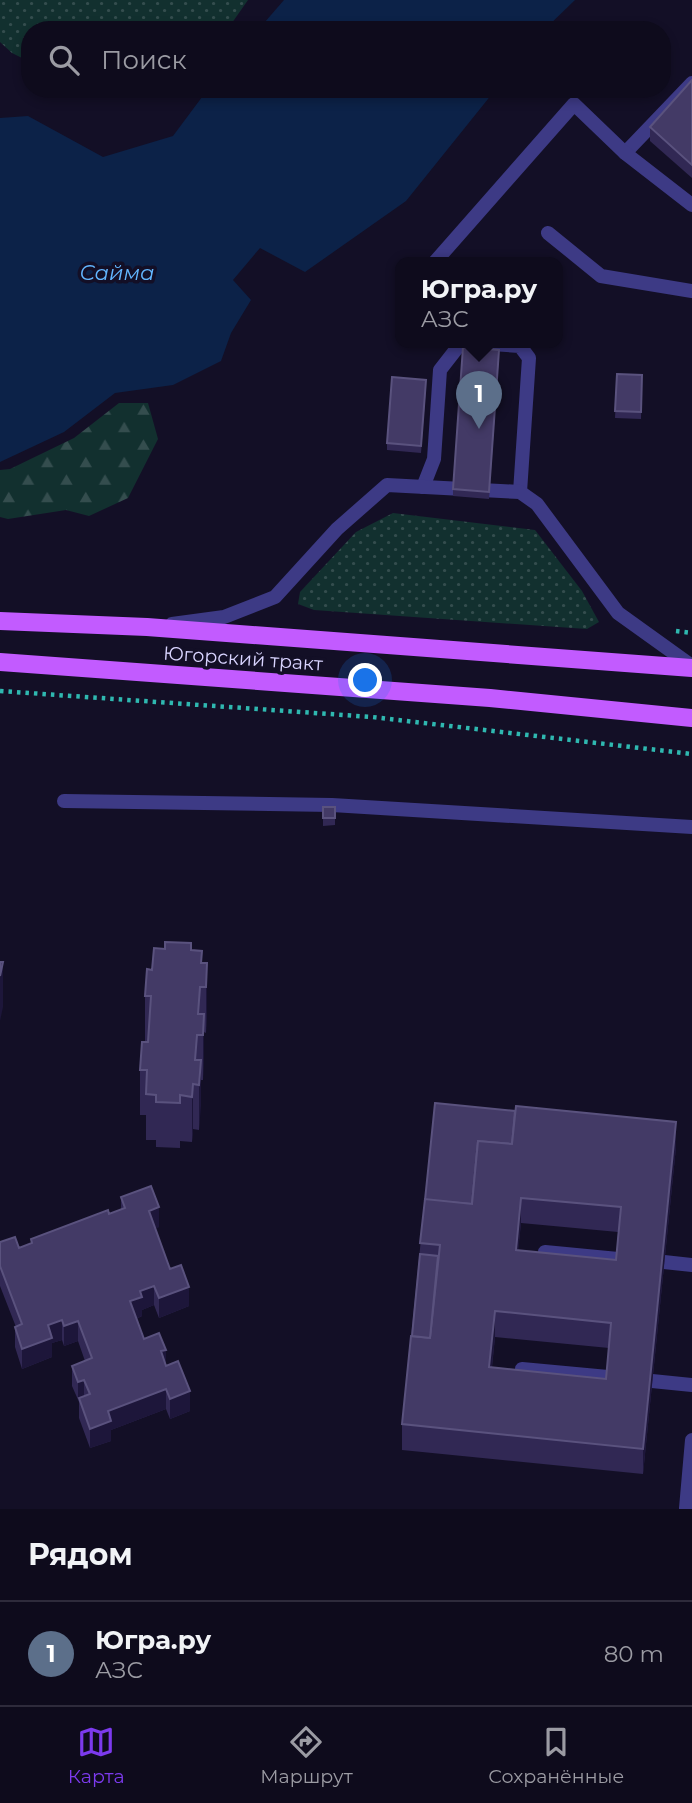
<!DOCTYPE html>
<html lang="ru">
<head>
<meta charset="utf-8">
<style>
	:root { --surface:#0e0b1c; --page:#1c1929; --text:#f1f3f6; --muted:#9b9ba3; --line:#2e2b3b; --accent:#7c3aed }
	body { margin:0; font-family:Montserrat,sans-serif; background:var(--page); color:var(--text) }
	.you { position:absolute; left:366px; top:681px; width:24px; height:24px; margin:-18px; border:5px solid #fff; border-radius:50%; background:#1a73e8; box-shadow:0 0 0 10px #1a73e833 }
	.badge { display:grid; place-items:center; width:46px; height:46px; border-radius:50%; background:var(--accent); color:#fff; font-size:23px; font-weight:700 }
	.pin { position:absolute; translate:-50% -58px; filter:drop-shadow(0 2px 4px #0008) }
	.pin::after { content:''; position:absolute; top:37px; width:24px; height:21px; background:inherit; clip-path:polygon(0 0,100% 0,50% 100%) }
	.popup { position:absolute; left:395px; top:257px; width:168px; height:91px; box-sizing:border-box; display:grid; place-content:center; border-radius:14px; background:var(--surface); filter:drop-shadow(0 2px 5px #0005); font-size:23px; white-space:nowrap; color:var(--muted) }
	.popup b { font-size:26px; color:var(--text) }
	.popup::after { content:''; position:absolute; left:50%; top:100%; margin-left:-14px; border:14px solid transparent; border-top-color:var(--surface) }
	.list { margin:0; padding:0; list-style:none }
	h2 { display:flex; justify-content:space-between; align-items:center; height:91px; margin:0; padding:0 28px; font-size:30px }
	h2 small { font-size:23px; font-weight:400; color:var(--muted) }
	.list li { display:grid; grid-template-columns:46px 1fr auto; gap:21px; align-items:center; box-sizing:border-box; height:105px; padding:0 28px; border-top:2px solid var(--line) }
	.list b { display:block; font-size:26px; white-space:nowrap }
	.list p { margin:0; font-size:23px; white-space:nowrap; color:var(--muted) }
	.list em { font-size:23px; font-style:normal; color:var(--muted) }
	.icon { flex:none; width:38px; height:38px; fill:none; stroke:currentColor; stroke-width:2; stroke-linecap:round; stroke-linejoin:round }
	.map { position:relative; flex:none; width:692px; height:1509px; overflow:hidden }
	.search { position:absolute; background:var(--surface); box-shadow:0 4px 10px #0003; left:21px; right:21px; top:21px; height:77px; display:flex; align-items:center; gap:18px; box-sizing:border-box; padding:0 24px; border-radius:28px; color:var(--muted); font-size:26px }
	.sheet { height:196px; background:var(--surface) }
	nav { display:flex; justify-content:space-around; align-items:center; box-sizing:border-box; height:98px; border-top:2px solid var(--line); background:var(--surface); font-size:19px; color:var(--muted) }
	nav a { display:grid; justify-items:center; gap:4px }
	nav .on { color:var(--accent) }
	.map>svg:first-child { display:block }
	.grass { fill:url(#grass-dots) }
	.forest { fill:url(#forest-firs) }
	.water { fill:#0c2248 }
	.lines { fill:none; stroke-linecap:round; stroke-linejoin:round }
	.path { stroke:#2fb8b0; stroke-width:4.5; stroke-dasharray:3.5 5; stroke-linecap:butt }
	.service { stroke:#3d3a85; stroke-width:14 }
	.primary { stroke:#c25bff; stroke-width:18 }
	.wall { fill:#312854; fill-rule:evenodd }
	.shaded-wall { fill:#1d163a }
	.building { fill:#433a66; stroke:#5a527e; stroke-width:2; fill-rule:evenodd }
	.labels { text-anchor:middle; stroke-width:7; stroke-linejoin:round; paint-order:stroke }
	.street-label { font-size:19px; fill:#d9d4ff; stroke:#130f26 }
	.water-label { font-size:21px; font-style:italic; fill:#62b6ff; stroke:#130f26 }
</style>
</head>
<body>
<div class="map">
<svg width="692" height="1509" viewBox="0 0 692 1509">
	<defs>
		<pattern id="grass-dots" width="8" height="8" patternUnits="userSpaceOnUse" patternTransform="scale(1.75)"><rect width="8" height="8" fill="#12302f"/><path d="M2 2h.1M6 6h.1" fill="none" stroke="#344d4e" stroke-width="1.8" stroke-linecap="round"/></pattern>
		<pattern id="forest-firs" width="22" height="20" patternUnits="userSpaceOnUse" patternTransform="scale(1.75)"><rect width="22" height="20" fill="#12302f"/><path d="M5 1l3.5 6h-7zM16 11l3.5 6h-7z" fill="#344d4e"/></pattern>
	</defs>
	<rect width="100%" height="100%" fill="#130f26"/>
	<!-- grass -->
	<g class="grass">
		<polygon points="0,0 248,0 227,30 30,30 30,62 12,53 0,42"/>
		<polygon points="393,513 535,530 582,591 599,622 587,629 314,610 298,604 300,592 356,532"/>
	</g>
	<!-- forest -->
	<polygon class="forest" points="119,403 148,403 158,439 128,498 89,516 66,510 8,519 0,517 0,470 10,469 74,438"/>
	<!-- water -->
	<g class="water">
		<polygon points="284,0 575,0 544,30 258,30"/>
		<polygon points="208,89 496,89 406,201 305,272 260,248 233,280 251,300 231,333 221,361 173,385 115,393 64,432 0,462 0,118 28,116 103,157 173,136"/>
	</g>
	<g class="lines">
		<!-- path -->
		<g class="path">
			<polyline points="676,631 692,633"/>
			<polyline points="0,691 372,717 692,754"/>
		</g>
		<!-- service -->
		<g class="service">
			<polyline points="625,153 692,83"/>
			<polyline points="548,233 601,276 692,291"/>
			<polyline points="434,263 574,104 625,153 692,205"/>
			<polyline points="477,343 520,346 529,358 520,492"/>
			<polyline points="423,487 434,459 440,370 461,343"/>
			<polyline points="172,624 224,617 275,597 337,529 387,485 520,492 537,504 618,613 692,666"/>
			<polyline points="64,801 332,805 692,827"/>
			<polyline points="545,1252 618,1259"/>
			<polyline points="664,1262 692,1265"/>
			<polyline points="522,1369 608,1377"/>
			<polyline points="652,1381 692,1385"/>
			<polyline points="686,1508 692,1440"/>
		</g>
		<!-- primary -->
		<g class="primary">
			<polyline points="0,621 147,627 692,668"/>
			<polyline points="0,662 490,698 692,718"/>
		</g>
	</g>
	<!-- wall -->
	<g class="wall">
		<polygon points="692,80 692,178 650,141 650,127"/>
		<polygon points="499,357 489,499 453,496 453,489"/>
		<polygon points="617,374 642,375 641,419 615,418"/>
		<polygon points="426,387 421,453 387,450 387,443"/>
		<polygon points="323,807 335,807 335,825 323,826"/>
		<polygon points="191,950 202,963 207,963 207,1009 206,1033 204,1032 203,1080 201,1080 199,1130 193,1129 192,1142 180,1141 180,1148 156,1147 156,1140 146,1140 146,1115 140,1115 140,1070 149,1041 145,1041 145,996 152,970"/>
		<path d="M676,1147L643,1474L402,1450V1424L425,1200ZM521,1223L618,1232L616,1260L518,1250ZM495,1337L609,1348L606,1379L492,1367Z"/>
		<polygon points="121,1197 159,1227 155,1228 170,1269 189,1306 159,1318 154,1305 142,1310 142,1316 136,1319 144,1339 166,1364 190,1411 170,1419 166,1409 111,1430 111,1441 90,1448 79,1418 79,1402 72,1386 72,1366 85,1361 78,1341 64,1346 62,1340 52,1343 52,1357 22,1369 15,1347 15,1327 16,1327 0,1286 0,1242 19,1248 31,1243 31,1239 121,1210"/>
	</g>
	<!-- shaded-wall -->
	<g class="shaded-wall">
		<polygon points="3,962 3,1007 0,1021 0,976"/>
		<polygon points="207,963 207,1009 206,1033 206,987"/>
		<polygon points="204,1014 204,1060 203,1080 203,1035"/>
		<polygon points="201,1060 201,1106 199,1130 199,1085"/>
		<polygon points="193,1084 193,1129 192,1142 192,1097"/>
		<polygon points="676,1122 676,1147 643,1474 643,1449"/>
		<polygon points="521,1198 521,1223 516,1275 516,1250"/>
		<polygon points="159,1207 159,1227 149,1231 149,1211"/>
		<polygon points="154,1286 154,1305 142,1310 142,1316 130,1321 130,1301 140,1291"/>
		<polygon points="189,1287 189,1306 159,1318 159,1298"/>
		<polygon points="495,1311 495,1337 489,1392 489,1367"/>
		<polygon points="62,1320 62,1340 52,1343 52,1357 22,1369 22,1349 48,1325"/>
		<polygon points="78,1321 78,1341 64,1346 64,1326"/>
		<polygon points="166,1350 166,1370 161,1351"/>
		<polygon points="84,1380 84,1400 79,1398 78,1402 78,1382"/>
		<polygon points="166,1389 166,1409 111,1430 111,1441 90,1448 90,1429 108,1411"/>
		<polygon points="190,1391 190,1411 170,1419 170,1399"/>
	</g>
	<!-- building -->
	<g class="building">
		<polygon points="692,80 692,165 650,127"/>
		<polygon points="463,347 499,350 489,492 453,489"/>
		<polygon points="617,374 642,375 641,412 615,411"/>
		<polygon points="392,377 426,380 421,446 387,443"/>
		<rect x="323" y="807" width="12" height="11"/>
		<polygon points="165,942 191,943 191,950 202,951 201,963 207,963 206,987 200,987 198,1014 204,1014 203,1035 197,1035 195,1060 201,1060 199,1085 193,1084 192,1097 180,1095 180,1103 156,1102 156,1095 146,1094 147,1070 140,1070 142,1042 148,1042 151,996 145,996 147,969 152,970 154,948 165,949"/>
		<polygon points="0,962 3,962 0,976"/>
		<polygon points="435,1103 515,1111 512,1144 478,1141 472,1204 425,1200"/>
		<path d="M516,1106L676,1122L643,1449L402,1424L411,1336L430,1338L440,1245L420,1243L425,1199L472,1204L478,1141L512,1144ZM521,1198L621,1207L616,1260L516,1250ZM495,1311L611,1323L606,1379L489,1367Z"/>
		<polygon points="151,1186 159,1207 149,1211 170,1269 181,1265 189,1287 159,1298 154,1286 140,1291 142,1297 130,1301 144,1339 159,1333 166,1350 161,1351 166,1366 178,1361 190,1391 170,1399 166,1389 108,1411 111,1421 90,1429 79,1398 90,1394 84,1380 78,1382 72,1366 92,1358 78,1321 64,1326 62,1320 48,1325 52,1338 22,1349 15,1327 22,1324 0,1266 0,1242 15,1237 19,1248 32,1243 31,1239 108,1210 109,1214 125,1208 121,1197"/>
		<polygon points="420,1254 438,1256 430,1338 412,1336"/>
	</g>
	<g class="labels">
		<!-- street labels -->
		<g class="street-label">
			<text transform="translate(243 658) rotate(4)" y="7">Югорский тракт</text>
		</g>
		<!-- water labels -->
		<g class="water-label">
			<text x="117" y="280">Сайма</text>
		</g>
	</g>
</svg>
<div class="you"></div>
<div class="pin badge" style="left:479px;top:429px;background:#5c6f8a">1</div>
<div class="popup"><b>Югра.ру</b>АЗС</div>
<div class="search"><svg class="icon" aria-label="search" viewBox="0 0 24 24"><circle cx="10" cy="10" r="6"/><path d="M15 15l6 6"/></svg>Поиск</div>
</div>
<section class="sheet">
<h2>Рядом<small></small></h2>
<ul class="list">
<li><span class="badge" style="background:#5c6f8a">1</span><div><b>Югра.ру</b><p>АЗС</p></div><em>80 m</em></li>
</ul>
</section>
<nav>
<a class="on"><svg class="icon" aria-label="map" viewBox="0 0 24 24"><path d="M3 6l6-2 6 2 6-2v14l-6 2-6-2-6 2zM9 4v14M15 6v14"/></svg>Карта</a>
<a><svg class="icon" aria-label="directions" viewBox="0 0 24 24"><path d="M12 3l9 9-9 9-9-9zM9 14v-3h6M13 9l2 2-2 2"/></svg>Маршрут</a>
<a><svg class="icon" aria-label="saved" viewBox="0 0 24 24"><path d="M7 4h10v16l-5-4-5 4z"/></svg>Сохранённые</a>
</nav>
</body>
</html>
